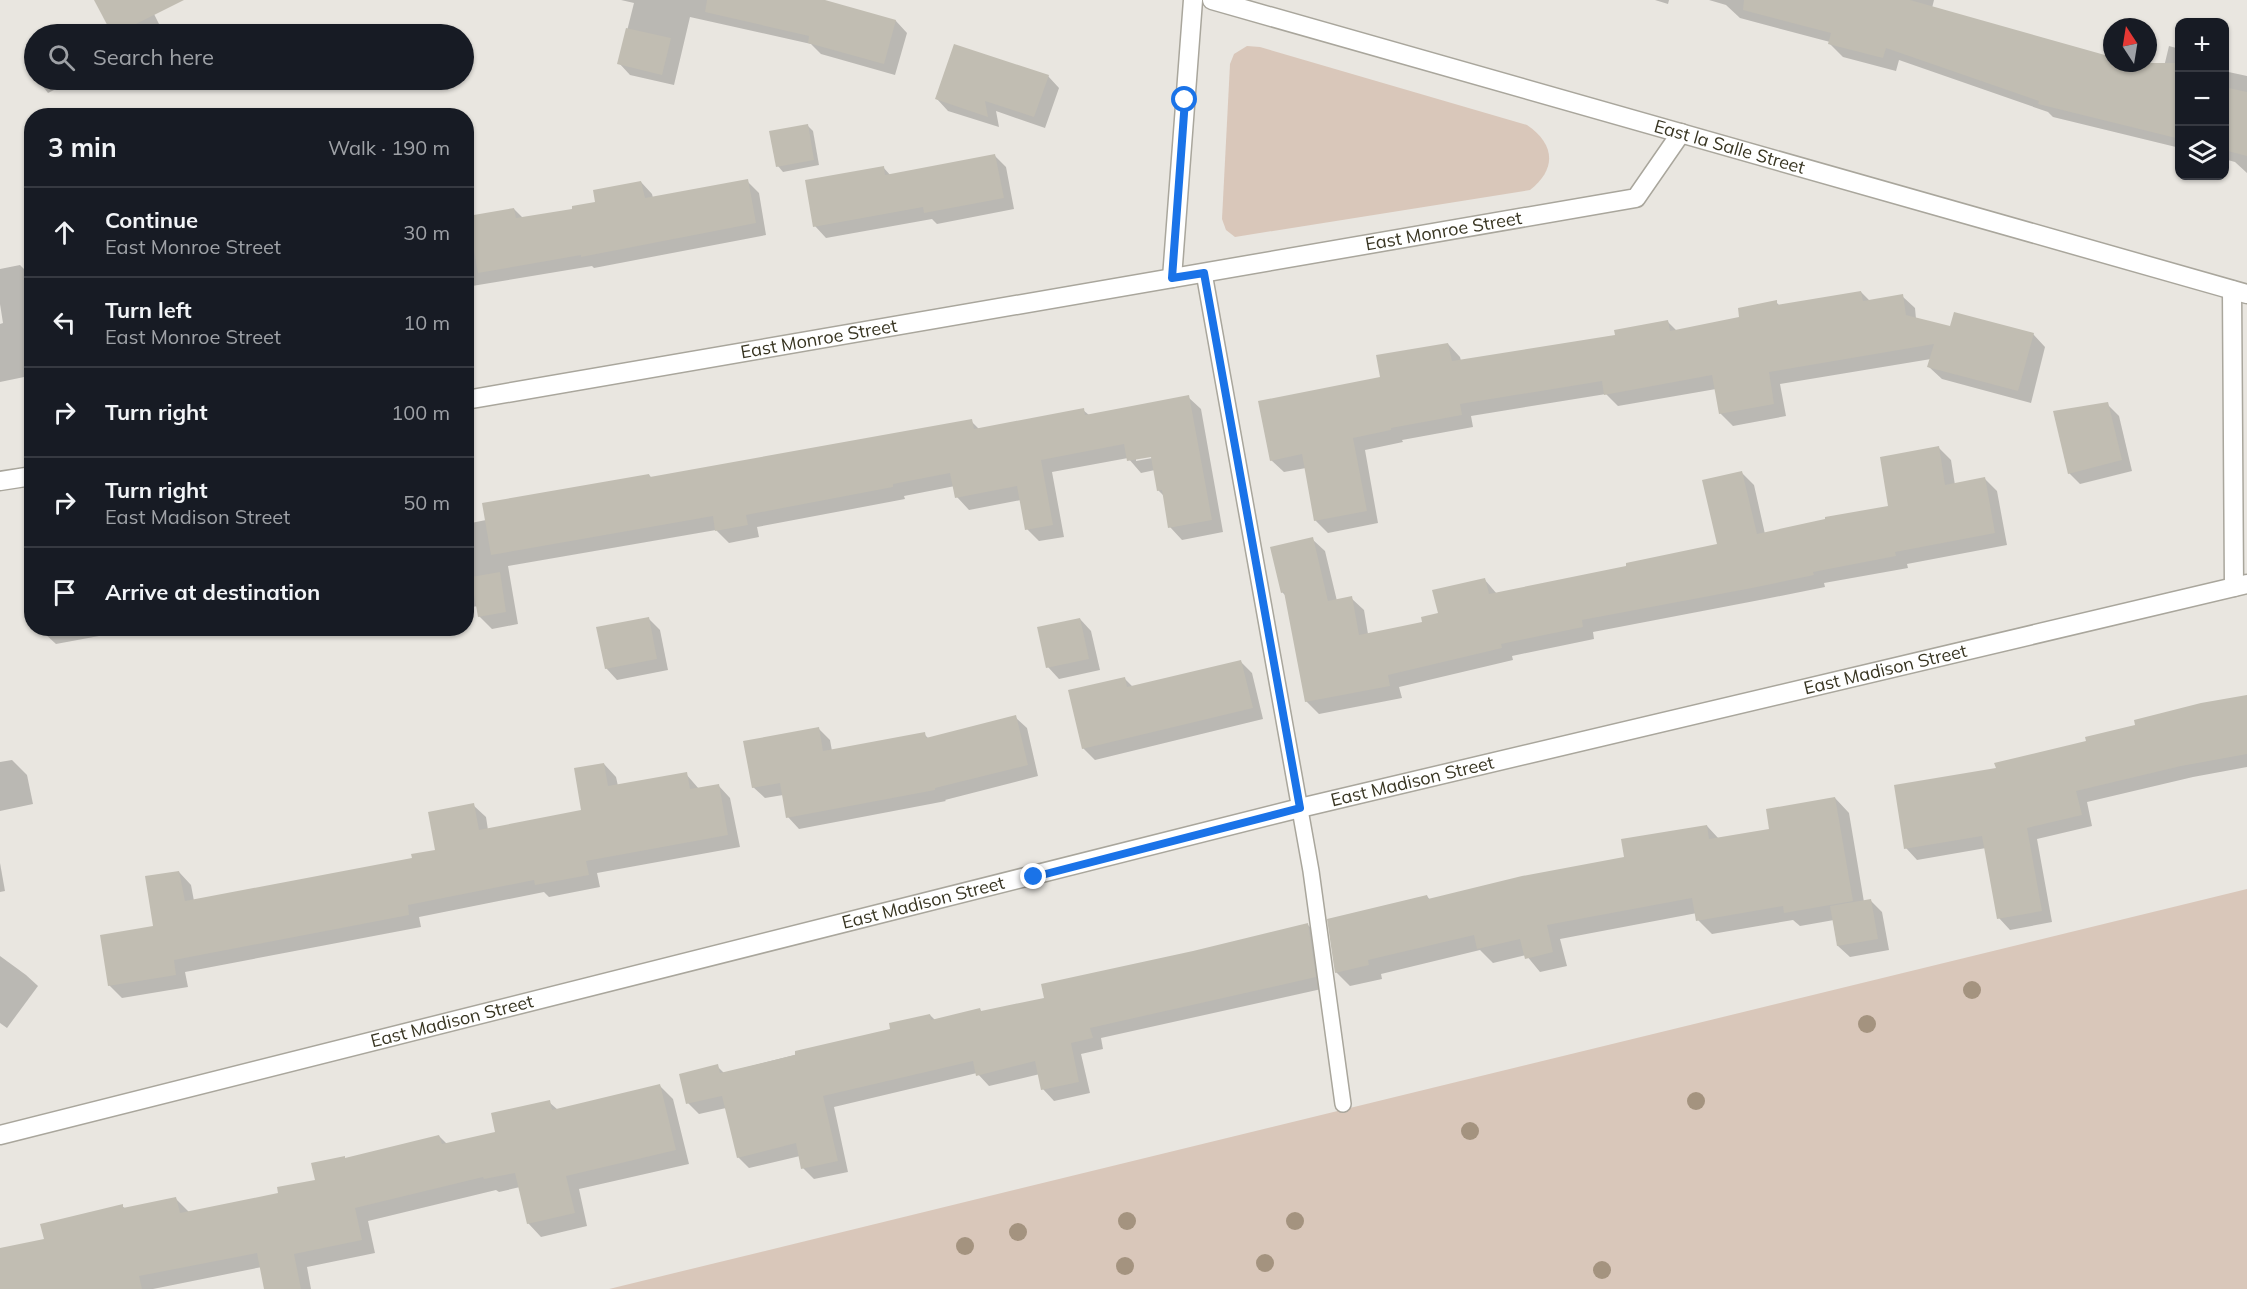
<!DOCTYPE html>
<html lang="en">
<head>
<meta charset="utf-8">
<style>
	:root { --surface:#171b24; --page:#242831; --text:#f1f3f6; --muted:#9ea1a6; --line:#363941 }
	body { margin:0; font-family:Mulish,sans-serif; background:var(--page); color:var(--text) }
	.controls { position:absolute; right:18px; top:18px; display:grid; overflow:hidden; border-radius:12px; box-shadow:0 2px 4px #0004 }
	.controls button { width:54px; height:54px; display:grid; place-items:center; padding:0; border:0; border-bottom:2px solid var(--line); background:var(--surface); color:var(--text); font:30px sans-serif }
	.compass { position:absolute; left:2103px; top:18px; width:54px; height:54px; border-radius:50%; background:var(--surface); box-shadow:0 2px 4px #0004; rotate:348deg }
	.stop { position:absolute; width:18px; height:18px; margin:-14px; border:4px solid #1a73e8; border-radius:50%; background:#fff }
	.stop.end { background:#1a73e8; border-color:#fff; box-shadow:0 2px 6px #0008 }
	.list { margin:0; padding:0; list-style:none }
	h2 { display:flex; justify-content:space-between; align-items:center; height:78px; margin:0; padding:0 24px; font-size:26px }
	h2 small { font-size:20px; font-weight:400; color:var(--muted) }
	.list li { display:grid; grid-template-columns:39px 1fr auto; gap:18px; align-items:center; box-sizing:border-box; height:90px; padding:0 24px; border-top:2px solid var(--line) }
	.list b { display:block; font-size:22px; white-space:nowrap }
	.list p { margin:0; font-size:20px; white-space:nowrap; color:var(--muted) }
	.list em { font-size:20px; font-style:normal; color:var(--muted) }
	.icon { flex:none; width:33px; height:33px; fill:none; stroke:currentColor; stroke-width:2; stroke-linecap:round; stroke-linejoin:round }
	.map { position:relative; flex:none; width:2247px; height:1289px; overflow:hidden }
	.search { position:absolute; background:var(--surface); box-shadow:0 2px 4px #0004; left:24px; top:24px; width:450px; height:66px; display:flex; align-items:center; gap:15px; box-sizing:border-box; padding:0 21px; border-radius:33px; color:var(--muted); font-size:22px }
	.panel { position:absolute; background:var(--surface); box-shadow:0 2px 4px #0004; left:24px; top:108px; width:450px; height:528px; border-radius:24px }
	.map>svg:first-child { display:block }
	.green { fill:#d9c7ba }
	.shadow { fill:#0003; fill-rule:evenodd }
	.building { fill:#c1bdb2 }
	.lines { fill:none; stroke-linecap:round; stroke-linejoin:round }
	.lane-casing { stroke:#a9a69c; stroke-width:18 }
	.street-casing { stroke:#a9a69c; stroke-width:21 }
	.lane { stroke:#fff; stroke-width:15 }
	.street { stroke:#fff; stroke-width:18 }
	.tree { fill:#a4937f }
	.route { stroke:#1a73e8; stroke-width:8 }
	.labels { text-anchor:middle; stroke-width:6; stroke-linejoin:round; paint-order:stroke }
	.street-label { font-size:18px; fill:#383522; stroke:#f6f4f0 }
</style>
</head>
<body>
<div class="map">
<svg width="2247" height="1289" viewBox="0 0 2247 1289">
	<rect width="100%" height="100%" fill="#e9e6e0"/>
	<!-- green -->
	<g class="green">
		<path d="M1247,46L1260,47L1527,125C1555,144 1557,169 1530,190L1235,237L1226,230L1222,219L1230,64L1234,54Z"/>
		<polygon points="2247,889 2247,1289 609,1289"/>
	</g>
	<!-- shadow -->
	<g class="shadow">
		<polygon points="96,0 147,0 161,28 149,34 113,34"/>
		<polygon points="621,0 820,0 896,21 907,33 895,75 821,54 811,44 690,17 674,85 630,75 619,63 634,3"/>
		<polygon points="1655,0 1669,0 1668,4"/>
		<polygon points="1709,0 1934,0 1932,8 2112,59 2112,63 2129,63 2163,71 2169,46 2180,49 2180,148 2053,117 2048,112 1899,60 1896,71 1843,57 1830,44 1830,42 1740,18 1726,5"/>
		<polygon points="34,52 34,74 25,58"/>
		<polygon points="2224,71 2247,76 2247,173 2235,162 2224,159"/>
		<polygon points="1048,76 1059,88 1045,128 996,111 999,127 948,111 937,99"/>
		<polygon points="38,80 74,80 48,93"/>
		<polygon points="808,126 813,131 819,165 783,172 778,166"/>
		<polygon points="995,156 1006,167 1014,209 937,224 932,219 826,238 815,226 883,167 891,176"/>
		<polygon points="747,181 759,193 766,235 594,268 592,266 466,287 466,218 514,209 523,218 574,210 597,203 641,182 652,194 653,198"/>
		<polygon points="20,265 30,275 32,281 32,361 26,362 29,376 0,382 0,324 3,323 0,304 0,269"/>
		<polygon points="1861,292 1870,301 1902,296 1915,308 1916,319 1951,328 2033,334 2045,347 2031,403 1942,379 1929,367 1931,359 1780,384 1786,416 1733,426 1720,413 1716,389 1618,406 1606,394 1471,416 1473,427 1402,440 1403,442 1365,450 1378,523 1328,533 1315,520 1306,468 1284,472 1271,460 1382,379 1448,344 1460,357 1461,361 1617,336 1668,322 1677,331 1741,318 1776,302 1780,306"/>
		<path d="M1188,397L1201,409L1223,532L1182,540L1170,527L1164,496L1158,490L1155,470L1141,473L1128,458L1052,472L1064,537L1039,541L1027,529L1021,500L969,510L957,497L955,486L904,496L905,499L757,527L759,537L729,543L716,530L508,566L518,624L492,629L479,616L478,606L466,608V524L486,520L649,475L652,478L971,421L980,430L1083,410L1089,415ZM1158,454V457L1136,461V458Z"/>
		<polygon points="2107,404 2119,416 2132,471 2080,484 2069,473"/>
		<polygon points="1939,448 1951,460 1955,485 1985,479 1997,491 2007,545 1907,564 1908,568 1824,583 1825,587 1765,599 1593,632 1594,639 1512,656 1513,660 1399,687 1402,698 1319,714 1306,701 1287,597 1282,592 1312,539 1325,551 1337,601 1351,598 1364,610 1368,634 1423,623 1440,614 1485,580 1497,594 1628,567 1719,545 1741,472 1754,485 1765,534 1890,507"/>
		<polygon points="648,618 660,630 668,670 617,680 606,668"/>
		<polygon points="1080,619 1091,631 1100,670 1059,679 1048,667"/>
		<polygon points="42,628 142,628 56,644 43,632"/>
		<polygon points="189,628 216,628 194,633"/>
		<polygon points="1241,662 1252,673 1263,719 1095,760 1083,748 1124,678 1133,687"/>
		<polygon points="2247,697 2247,767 2193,777 2087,802 2092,826 2037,839 2052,922 2010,930 1999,918 1986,848 1917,860 1906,848 1997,769"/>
		<polygon points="1015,717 1027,728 1038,776 945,800 946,801 799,829 788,817 783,795 765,798 753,787 819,729 830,740 832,751 924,734 929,739"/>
		<polygon points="12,760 27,775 33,804 0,811 0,762"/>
		<polygon points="604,764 616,777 618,786 686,774 699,789 718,785 730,798 740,847 597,873 600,887 549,897 544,892 419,917 421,927 185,972 188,987 122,998 109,985 155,927 179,872 191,885 194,901 414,859 437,851 473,805 486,817 488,830 583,811"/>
		<polygon points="1835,798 1849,813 1864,902 1870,900 1882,912 1889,950 1850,957 1838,946 1834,920 1800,926 1793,920 1712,934 1698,920 1697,913 1560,939 1567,966 1540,972 1526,955 1493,963 1480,950 1381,974 1382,979 1350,986 1336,972 1427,896 1430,900 1626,858 1707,826 1719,839 1771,830"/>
		<polygon points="0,863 5,891 0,892"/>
		<polygon points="1308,925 1319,936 1326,988 1101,1038 1103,1049 1081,1054 1090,1093 1054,1101 1043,1089 1040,1074 989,1086 977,1073 834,1107 848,1172 814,1179 803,1168 800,1156 749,1168 738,1157 726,1108 699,1114 688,1103 717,1066 724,1073 892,1030 930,1015 935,1020 980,1010 982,1012 1046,999"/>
		<polygon points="0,956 26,975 38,986 7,1028 0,1023"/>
		<polygon points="660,1086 673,1099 689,1164 579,1189 587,1226 541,1237 528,1223 520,1187 499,1192 496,1190 368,1221 375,1253 307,1267 311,1289 266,1289 262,1267 153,1289 0,1289 0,1249 45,1241 122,1206 126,1209 176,1199 190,1213 280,1195 317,1181 346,1159 439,1136 447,1144 497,1134 549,1102 558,1110"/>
	</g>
	<!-- building -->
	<g class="building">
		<polygon points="94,0 184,0 116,34 112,34"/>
		<polygon points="707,0 825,0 896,20 884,64 808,43 809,36 705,12"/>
		<polygon points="1744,0 1910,0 2112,57 2112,63 2140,65 2140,63 2180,63 2180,139 2038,104 2039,101 1886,48 1883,58 1828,44 1831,33 1743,10"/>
		<polygon points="626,28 671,38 662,75 617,64"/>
		<polygon points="954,44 1049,75 1034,117 985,101 988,117 935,99"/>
		<polygon points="2224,87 2247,92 2247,156 2224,150"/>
		<polygon points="808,124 814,160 776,167 769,131"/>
		<polygon points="995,154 1004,198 924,213 923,207 813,227 805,180 884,166 885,175"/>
		<polygon points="748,179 756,223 581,257 581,255 478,273 468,216 514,208 516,218 572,209 572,206 595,202 593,190 641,181 645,198"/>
		<polygon points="1861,291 1863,301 1903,294 1906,315 1950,326 1954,312 2034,333 2018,391 1927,367 1934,344 1769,372 1774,404 1719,414 1712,375 1604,395 1602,381 1460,404 1462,415 1391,428 1391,430 1353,438 1367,511 1314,521 1302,454 1270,461 1258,401 1380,377 1376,355 1448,343 1452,361 1615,335 1614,330 1668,320 1670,331 1739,317 1738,308 1777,300 1777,305"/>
		<polygon points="1189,395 1212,520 1168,528 1162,490 1157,491 1151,457 1127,461 1124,444 1041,460 1053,525 1025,530 1017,486 955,498 950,473 893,484 893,487 746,515 748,525 715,531 713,516 491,555 482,503 649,474 650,477 972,419 974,429 1084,408 1085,415"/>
		<polygon points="2108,402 2122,460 2068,474 2053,411"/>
		<polygon points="1939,446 1945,485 1985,477 1995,533 1895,552 1896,556 1813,572 1814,575 1752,588 1582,620 1583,627 1501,644 1502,648 1388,675 1390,686 1305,702 1284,592 1281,593 1270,547 1313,537 1328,601 1352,596 1359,635 1422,622 1421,617 1438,613 1432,590 1485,578 1489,594 1626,566 1626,563 1717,544 1702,480 1742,471 1757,534 1825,519 1825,517 1888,506 1880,457"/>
		<polygon points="500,572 506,612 478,617 471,577"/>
		<polygon points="649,617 657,659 605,669 596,627"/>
		<polygon points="1080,618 1089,659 1046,668 1037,627"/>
		<polygon points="1241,660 1253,708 1082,749 1068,690 1125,677 1127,687"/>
		<polygon points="2247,695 2247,754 2181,766 2076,791 2082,815 2027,828 2042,911 1997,919 1982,836 1904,849 1894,785 1996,768 1994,763 2086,741 2085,737 2135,725 2134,720 2201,703"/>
		<polygon points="1016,715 1028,765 935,788 935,790 786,818 780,783 752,788 743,741 819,727 823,751 925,732 926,738"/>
		<polygon points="604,763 608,786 687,772 690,789 719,784 728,835 586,861 589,875 535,885 534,880 408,905 409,915 174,960 176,975 108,986 100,935 153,926 145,876 179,871 185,901 412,858 411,854 435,850 428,812 474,803 479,830 581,810 574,768"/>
		<polygon points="1835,797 1853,901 1784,913 1783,906 1696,921 1692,898 1547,925 1553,952 1525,959 1520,939 1477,949 1474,935 1368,960 1369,965 1335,973 1327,919 1427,895 1428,899 1522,876 1624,857 1621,839 1707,825 1709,839 1769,829 1766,809"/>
		<polygon points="1871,899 1878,939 1837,946 1830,906"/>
		<polygon points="1308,923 1316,977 1090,1028 1093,1038 1071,1043 1079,1082 1041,1090 1035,1061 976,1076 973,1061 823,1096 838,1161 801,1169 796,1143 737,1158 722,1096 686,1104 679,1074 718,1064 720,1073 795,1055 795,1051 890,1029 889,1023 930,1014 931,1020 980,1008 981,1011 1044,998 1041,984 1193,951"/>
		<polygon points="660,1084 676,1150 566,1176 575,1213 527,1224 515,1173 484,1179 483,1177 355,1208 362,1240 294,1254 301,1289 264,1289 257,1253 139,1276 142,1289 0,1289 0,1248 44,1239 40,1224 123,1204 123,1208 176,1197 180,1213 278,1193 277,1187 315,1180 311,1163 345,1156 345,1158 439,1135 442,1144 495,1132 491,1113 550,1100 552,1110"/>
	</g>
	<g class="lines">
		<!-- lane casing -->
		<g class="lane-casing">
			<polyline id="lane" points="1204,273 1311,871 1343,1104"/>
		</g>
		<!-- street casing -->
		<g class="street-casing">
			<g id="street">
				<path id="s1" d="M1212,0L2247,294"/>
				<polyline points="1172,278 1193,0"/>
				<polyline points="2232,290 2234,587"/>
				<path id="s2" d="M466,400L1636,198L1681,133"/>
				<polyline points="0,481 32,476"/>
				<path id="s3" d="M0,1135L1300,808L2247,584"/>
			</g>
		</g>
		<!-- lane -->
		<use href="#lane" class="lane"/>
		<!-- street -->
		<use href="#street" class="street"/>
	</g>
	<!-- trees -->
	<g class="tree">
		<circle cx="1972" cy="990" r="9"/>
		<circle cx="1867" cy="1024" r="9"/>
		<circle cx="1696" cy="1101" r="9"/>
		<circle cx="1470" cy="1131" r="9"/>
		<circle cx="1127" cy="1221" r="9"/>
		<circle cx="1295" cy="1221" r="9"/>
		<circle cx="1018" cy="1232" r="9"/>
		<circle cx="965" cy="1246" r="9"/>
		<circle cx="1265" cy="1263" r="9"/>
		<circle cx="1125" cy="1266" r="9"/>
		<circle cx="1602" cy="1270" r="9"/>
	</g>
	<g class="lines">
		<!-- route -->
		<polyline class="route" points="1034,877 1300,808 1204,273 1172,278 1185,100"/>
	</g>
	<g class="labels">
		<!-- street labels -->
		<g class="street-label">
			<text dy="6" stroke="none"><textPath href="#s1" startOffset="538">East la Salle Street</textPath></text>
			<text dy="6" stroke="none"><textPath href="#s2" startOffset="992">East Monroe Street</textPath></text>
			<text dy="6" stroke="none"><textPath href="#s2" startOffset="358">East Monroe Street</textPath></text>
			<text dy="6" stroke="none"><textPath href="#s3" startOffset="1942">East Madison Street</textPath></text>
			<text dy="6" stroke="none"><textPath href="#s3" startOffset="1456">East Madison Street</textPath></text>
			<text dy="6" stroke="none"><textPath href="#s3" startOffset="952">East Madison Street</textPath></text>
			<text dy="6" stroke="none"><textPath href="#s3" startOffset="466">East Madison Street</textPath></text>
		</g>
	</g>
</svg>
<div class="controls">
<button>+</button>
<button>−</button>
<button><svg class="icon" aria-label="layers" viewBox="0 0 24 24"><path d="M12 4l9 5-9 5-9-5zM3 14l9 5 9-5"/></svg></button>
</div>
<svg class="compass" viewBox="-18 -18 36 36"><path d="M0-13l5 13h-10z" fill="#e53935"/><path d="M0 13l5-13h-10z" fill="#9ea1a6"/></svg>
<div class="stop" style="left:1185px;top:100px"></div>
<div class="stop end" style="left:1034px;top:877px"></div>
<div class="search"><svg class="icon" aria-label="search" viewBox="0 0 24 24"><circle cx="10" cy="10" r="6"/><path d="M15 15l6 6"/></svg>Search here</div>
<section class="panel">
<h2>3 min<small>Walk · 190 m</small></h2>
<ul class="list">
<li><svg class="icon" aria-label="ahead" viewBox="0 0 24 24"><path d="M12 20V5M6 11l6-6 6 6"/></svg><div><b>Continue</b><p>East Monroe Street</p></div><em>30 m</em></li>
<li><svg class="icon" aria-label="left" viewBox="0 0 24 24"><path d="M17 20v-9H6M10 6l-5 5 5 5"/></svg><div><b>Turn left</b><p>East Monroe Street</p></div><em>10 m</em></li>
<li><svg class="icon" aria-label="right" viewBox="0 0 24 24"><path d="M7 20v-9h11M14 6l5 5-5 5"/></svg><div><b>Turn right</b></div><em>100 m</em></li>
<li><svg class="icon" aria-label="right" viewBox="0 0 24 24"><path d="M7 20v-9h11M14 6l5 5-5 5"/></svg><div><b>Turn right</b><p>East Madison Street</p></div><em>50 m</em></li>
<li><svg class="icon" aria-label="arrive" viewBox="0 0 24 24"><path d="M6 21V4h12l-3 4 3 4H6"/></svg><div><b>Arrive at destination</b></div></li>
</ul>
</section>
</div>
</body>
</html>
